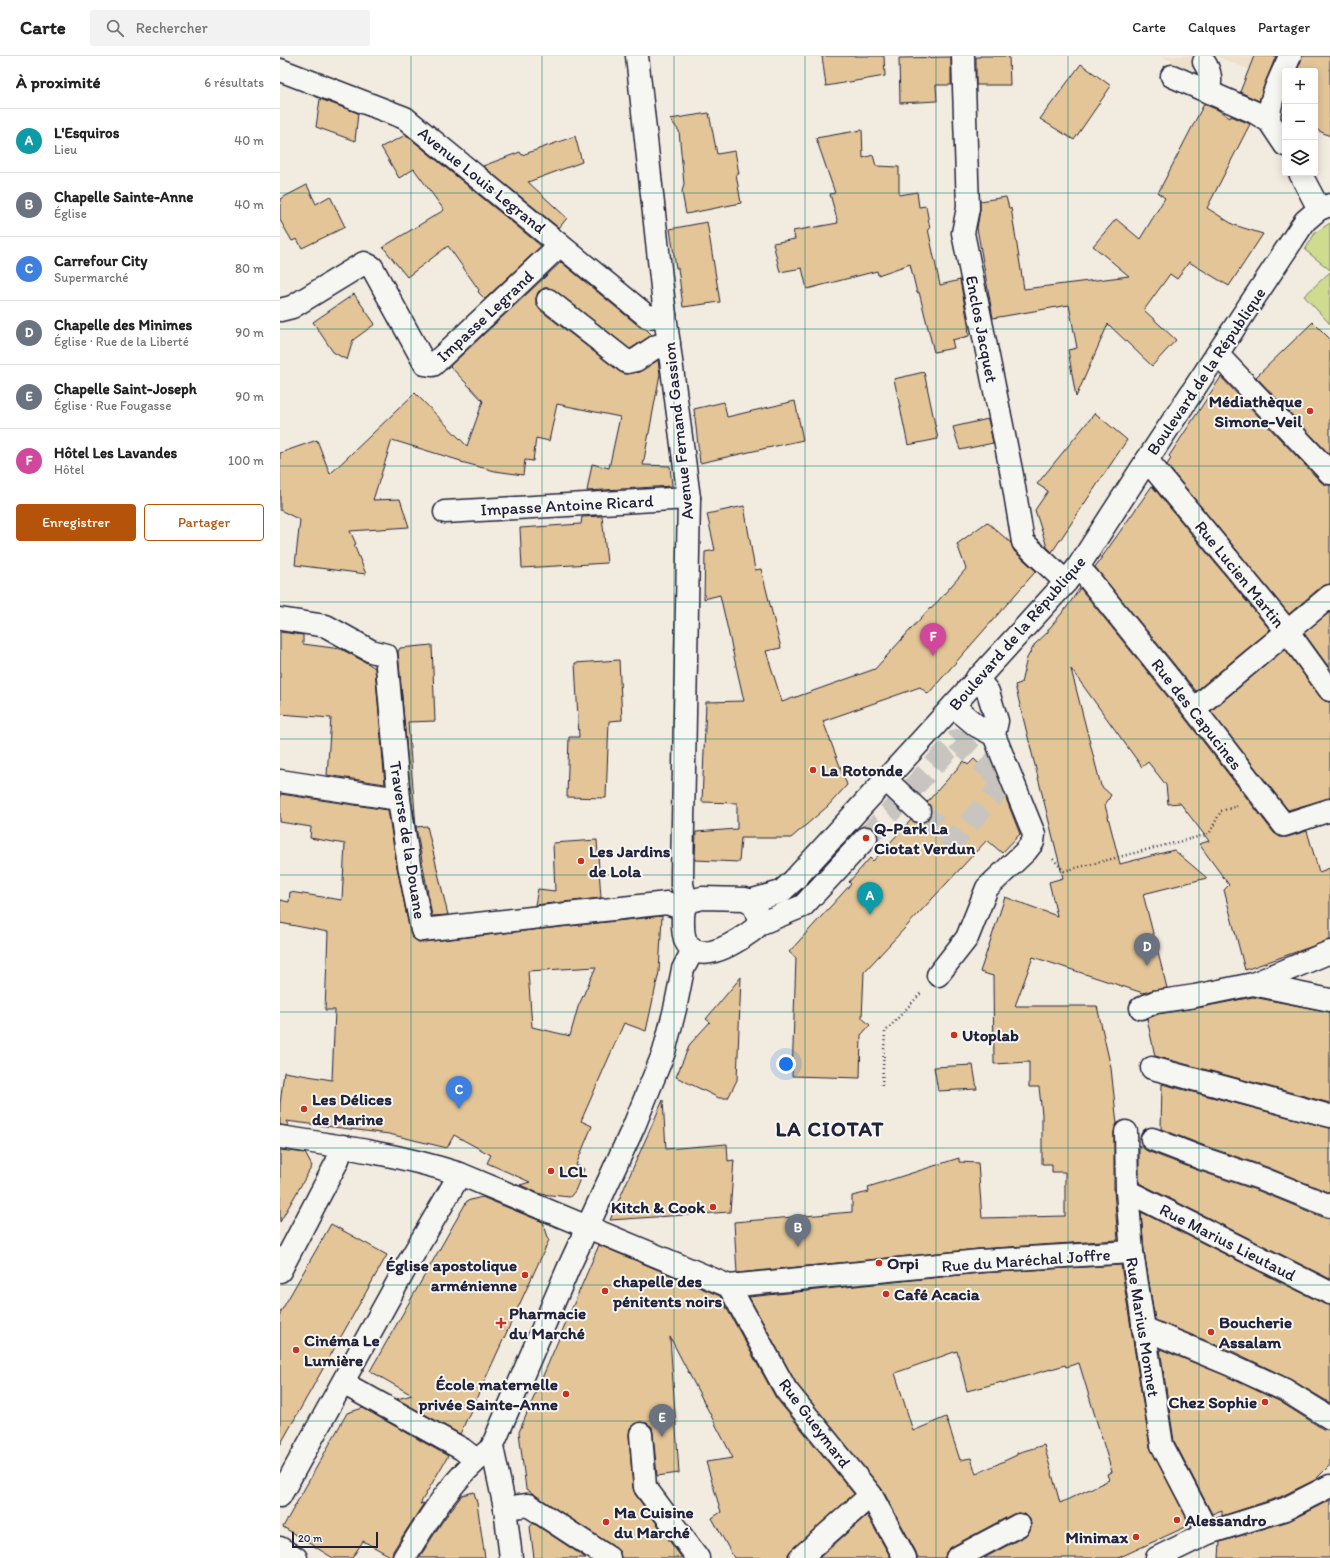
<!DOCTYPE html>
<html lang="fr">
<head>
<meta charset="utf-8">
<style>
	:root { --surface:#fff; --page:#f2f2f2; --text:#222; --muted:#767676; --line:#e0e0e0; --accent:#b45309 }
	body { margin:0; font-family:Itim,sans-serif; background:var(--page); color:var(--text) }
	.controls { position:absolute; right:12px; top:12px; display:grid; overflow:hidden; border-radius:4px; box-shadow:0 2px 10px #0003 }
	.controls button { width:36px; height:36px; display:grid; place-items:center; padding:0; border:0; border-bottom:1px solid var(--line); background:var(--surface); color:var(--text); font:20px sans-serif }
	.scale { position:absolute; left:12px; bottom:10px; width:86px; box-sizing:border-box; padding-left:4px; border:2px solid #22223b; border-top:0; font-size:11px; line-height:14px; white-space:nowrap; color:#22223b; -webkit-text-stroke:3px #f6f6f2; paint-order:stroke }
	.you { position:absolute; left:506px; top:1008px; width:14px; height:14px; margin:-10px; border:3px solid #fff; border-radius:50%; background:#1a73e8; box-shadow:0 0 0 6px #1a73e833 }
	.badge { display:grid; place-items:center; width:26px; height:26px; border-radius:50%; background:var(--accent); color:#fff; font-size:13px; font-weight:700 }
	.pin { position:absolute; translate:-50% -33px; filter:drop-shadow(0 1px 2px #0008) }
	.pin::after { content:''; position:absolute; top:21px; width:14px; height:12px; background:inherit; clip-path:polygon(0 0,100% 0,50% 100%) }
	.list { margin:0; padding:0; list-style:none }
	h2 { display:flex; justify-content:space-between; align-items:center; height:52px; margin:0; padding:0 16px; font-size:17px }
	h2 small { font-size:13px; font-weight:400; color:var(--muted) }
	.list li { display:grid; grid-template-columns:26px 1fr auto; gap:12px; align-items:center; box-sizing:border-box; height:64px; padding:0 16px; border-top:1px solid var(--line) }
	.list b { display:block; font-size:15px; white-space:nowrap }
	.list p { margin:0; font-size:13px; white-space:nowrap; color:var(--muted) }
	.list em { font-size:13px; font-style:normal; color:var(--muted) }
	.actions { display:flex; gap:8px; padding:12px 16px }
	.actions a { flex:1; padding:9px 0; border:1px solid var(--accent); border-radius:4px; text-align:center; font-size:14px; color:var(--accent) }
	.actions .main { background:var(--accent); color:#fff }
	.icon { flex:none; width:22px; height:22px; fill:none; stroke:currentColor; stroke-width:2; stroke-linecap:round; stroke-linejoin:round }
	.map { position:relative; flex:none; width:1050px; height:1502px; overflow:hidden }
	header { display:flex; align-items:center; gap:24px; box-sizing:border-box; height:56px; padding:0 20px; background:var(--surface); border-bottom:1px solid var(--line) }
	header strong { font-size:19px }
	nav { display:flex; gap:22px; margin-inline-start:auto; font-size:14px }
	.search { width:280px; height:36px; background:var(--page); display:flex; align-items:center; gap:10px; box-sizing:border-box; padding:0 14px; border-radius:4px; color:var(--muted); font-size:15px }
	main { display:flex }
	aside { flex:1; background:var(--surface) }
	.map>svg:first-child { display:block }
	.built { fill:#eee0ca }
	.green { fill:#cfdb8f; stroke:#787e65 }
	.building { fill:#e4c597; stroke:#22223b; fill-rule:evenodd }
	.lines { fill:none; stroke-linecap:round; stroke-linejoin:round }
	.minor-tunnel { stroke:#c8c4bf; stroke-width:22; stroke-dasharray:22 11; stroke-linecap:butt }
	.minor-casing { stroke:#22223b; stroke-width:25 }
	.path { stroke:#22223b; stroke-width:2.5; stroke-dasharray:1 3; stroke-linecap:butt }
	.minor { stroke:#f6f6f2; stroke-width:22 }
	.grid { fill:none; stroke:#0f766e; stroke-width:1; stroke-opacity:0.55 }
	.poi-dot { fill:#c8321e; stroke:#f6f6f2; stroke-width:1.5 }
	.labels { text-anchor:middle; stroke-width:4; stroke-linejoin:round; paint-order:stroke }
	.street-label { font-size:17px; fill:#22223b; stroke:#f6f6f2 }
	.poi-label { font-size:17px; font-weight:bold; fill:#22223b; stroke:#f6f6f2; text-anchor:start }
	.district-label { font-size:21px; font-weight:bold; letter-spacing:1px; fill:#22223b; stroke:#f6f6f2 }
</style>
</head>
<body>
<header>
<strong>Carte</strong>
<div class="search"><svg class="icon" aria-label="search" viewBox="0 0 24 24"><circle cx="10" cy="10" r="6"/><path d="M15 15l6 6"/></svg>Rechercher</div>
<nav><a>Carte</a><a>Calques</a><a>Partager</a></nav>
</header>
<main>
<aside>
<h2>À proximité<small>6 résultats</small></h2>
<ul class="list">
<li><span class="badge" style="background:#0f9aa8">A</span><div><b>L'Esquiros</b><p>Lieu</p></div><em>40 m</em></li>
<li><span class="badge" style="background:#6b7280">B</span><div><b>Chapelle Sainte-Anne</b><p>Église</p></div><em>40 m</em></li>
<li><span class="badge" style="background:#3f7fe0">C</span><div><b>Carrefour City</b><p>Supermarché</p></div><em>80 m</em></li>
<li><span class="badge" style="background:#6b7280">D</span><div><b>Chapelle des Minimes</b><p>Église · Rue de la Liberté</p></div><em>90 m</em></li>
<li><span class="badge" style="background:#6b7280">E</span><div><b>Chapelle Saint-Joseph</b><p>Église · Rue Fougasse</p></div><em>90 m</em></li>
<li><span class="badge" style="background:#d1479c">F</span><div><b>Hôtel Les Lavandes</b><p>Hôtel</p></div><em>100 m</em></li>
</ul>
<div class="actions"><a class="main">Enregistrer</a><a>Partager</a></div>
</aside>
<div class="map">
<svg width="1050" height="1502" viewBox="0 0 1050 1502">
	<rect width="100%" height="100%" fill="#f2ece0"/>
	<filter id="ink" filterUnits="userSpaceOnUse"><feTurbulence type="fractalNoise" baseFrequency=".025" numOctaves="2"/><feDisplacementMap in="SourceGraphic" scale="8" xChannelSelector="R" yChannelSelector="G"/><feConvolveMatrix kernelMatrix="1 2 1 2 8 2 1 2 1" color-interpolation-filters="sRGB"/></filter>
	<g filter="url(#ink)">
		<!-- built -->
		<g class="built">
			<polygon points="880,0 923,0 919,9 909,13"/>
			<polygon points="936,0 974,0 968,13"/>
		</g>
		<!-- green -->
		<g class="green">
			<polygon points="1050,167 1050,214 1025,194 1035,177"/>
			<polygon points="1050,216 1050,268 1024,240"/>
		</g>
		<!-- building -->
		<g class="building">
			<polygon points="542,0 604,0 605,20 546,30"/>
			<polygon points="700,0 729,0 730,29 696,29 696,1 700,1"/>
			<polygon points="974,0 996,0 985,27 979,45 960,36"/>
			<polygon points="1022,0 1050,0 1050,80 1035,73 1035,15 1017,15"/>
			<polygon points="671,1 671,29 656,29 657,45 620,47 619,2"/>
			<polygon points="801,8 831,30 794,84 760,63"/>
			<polygon points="40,43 78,57 75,85 36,71"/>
			<polygon points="924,48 938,54 950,62 951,60 970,68 927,152 954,169 983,178 949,230 909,206 897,223 890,218 864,254 896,284 872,310 828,268 796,341 788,294 797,292 789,249 713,262 697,172 700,154 700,145 726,141 729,152 731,152 744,233 849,220 813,190 836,163 860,183 885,142 878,137"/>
			<polygon points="429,57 437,98 455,95 459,118 456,118 461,147 406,158 402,136 404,128 399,75 390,63"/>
			<polygon points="582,74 583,102 593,99 596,110 619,111 619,139 637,136 639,151 646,150 650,173 648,173 660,229 680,224 688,267 689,280 672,284 674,292 654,296 639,236 637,237 630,208 598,219 597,215 527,233 522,212 500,216 493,187 515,183 513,175 558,167 550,138 555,137 536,82"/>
			<polygon points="126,79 261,190 205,243 198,236 199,234 168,190 127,221 103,191 164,154 134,113 119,122 101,91"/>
			<polygon points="295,80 302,106 248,126 287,162 279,172 203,110 240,96 242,99"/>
			<polygon points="27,129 36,148 50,140 65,171 22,192 17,183 12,185 0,164 0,143"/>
			<polygon points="427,166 440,246 403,251 398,212 396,212 390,173"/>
			<polygon points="281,206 360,271 366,273 372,279 350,293 275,234 269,232 264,232 258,236 256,242 256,248 260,254 340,316 345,318 359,316 378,304 380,318 363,409 390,410 392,430 307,435 312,408 329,412 340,361 277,348 269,385 256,382 253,405 245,404 243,419 215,415 181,406 181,405 112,384 93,444 120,443 129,471 70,475 76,488 74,489 86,518 15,509 20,464 0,454 0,397 37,384 50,418 135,337 187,390 203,345 170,310"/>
			<polygon points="74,238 95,268 73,284 67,304 53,296 33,266"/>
			<polygon points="1033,266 1050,283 1050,399 976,321"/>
			<polygon points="644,316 658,383 628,389 614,323"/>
			<polygon points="941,321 1041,426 1046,429 1050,429 1050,528 1042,530 1009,558 887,409 891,402 889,400"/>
			<polygon points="515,345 523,384 420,407 414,353 444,346 447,361"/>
			<polygon points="815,357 847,384 772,496 767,491 755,454 768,435 757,428"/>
			<polygon points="708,363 713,387 680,394 673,371"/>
			<polygon points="872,430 990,574 916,635 815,511"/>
			<polygon points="464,450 475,514 481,513 501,592 486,595 502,646 595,613 650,552 651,553 686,513 677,488 707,466 731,487 734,495 756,515 648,638 640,631 543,665 567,729 548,750 511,782 461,782 459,806 415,804 416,776 457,773 457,747 422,746 426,646 464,645 440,539 424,543 425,496 435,494 427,458"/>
			<polygon points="322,460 327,507 242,512 240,472 301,468 302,461"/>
			<polygon points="800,532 904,661 994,777 1000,781 1007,781 1027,775 1039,816 1050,812 1050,884 965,914 944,834 949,829 919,788 929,785 900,747 888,748 886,729 868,706 862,711 791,613 821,730 831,739 825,749 840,808 894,794 927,822 863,838 887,932 873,934 863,937 753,901 735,950 817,950 831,1012 837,1068 834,1076 834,1135 838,1184 698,1193 457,1217 454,1166 572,1156 572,1140 589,1136 588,1131 679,1102 679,1106 698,1107 702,1162 785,1160 785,1116 772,1116 772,1108 762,1108 762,1058 759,1031 749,1031 749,1006 714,1008 713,920 700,916 725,841 777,860 769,826 783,822 735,629 741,627 747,602 755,588 768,576 768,574 787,551"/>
			<polygon points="1050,556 1050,613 1024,577"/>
			<polygon points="0,576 23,579 23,588 61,593 89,608 95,612 105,728 47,719 51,662 0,658"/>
			<polygon points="152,589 155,665 128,666 136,771 131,742 118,596 120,592"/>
			<polygon points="1005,593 1040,641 1045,645 1050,646 1050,742 1008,754 931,655"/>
			<polygon points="339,604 342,664 329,665 326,742 287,741 289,681 299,681 295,607"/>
			<polygon points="694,703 720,727 740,778 722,797 707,784 584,916 582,962 590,969 581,979 580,1022 512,1020 516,902 509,896 571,828 569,826 590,802 593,805 631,764 637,767 643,767 648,764 651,757 651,751 647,746 684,705 688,709"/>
			<path d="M0,738L108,754L117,811L130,876L133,882L138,886H143L382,860L379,916L366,975L344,967L301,1065L312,1070L296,1109L304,1113L295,1135L290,1141L261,1138L240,1129L250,1126L207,1107L211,1099L174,1079L167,1092L109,1078L6,1065L9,1070L0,1069V1048L4,1016L52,1024L55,954H45L48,876L0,867V844L9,846L10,836L62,844L65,788L30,782L31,771L0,766ZM316,911L298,951L290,980L252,971L248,915Z"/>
			<polygon points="147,770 168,859 152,860 136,771"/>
			<polygon points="317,784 321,842 255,849 258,833 275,835 273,787"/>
			<polygon points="461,921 457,1024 448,1042 439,1042 396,1021 410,988 430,966 426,963"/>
			<polygon points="973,941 1050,956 1050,1047 875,1000 867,963 878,958 917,952"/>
			<polygon points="693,1009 697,1033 658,1035 654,1011"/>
			<polygon points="882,1028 1050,1072 1050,1137 987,1111 925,1090 881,1073"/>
			<polygon points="383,1044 386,1093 447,1088 448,1105 454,1104 450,1156 330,1164"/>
			<polygon points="859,1089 867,1095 917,1114 979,1135 1045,1162 1050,1162 1050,1223 859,1127"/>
			<polygon points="0,1094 25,1097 32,1110 0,1166"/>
			<polygon points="202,1141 263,1166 269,1184 180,1378 117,1343 132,1339 90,1315 187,1145"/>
			<polygon points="861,1156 1044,1248 1050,1249 1050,1347 1010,1323 954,1296 875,1264 864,1195"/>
			<polygon points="51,1168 107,1199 0,1389 0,1257"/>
			<polygon points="319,1189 440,1240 496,1342 574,1438 512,1493 508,1498 508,1502 454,1502 432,1462 441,1456 426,1406 453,1402 390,1281 399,1417 377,1420 373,1377 372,1371 367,1367 360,1366 354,1368 350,1372 349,1379 353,1432 355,1438 402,1502 341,1502 340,1496 336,1492 246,1433 239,1376"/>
			<path d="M841,1209L870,1391L910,1469L838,1502H704L745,1480L749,1476L751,1470L750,1463L745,1458L739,1457L733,1458L671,1491L666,1496L665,1502H637L636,1496L602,1433L516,1327L469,1241L700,1217ZM677,1295L687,1335L722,1326V1327L785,1309L786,1311L799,1307L832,1416L827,1418L829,1424L780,1447L764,1389L737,1397V1399L696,1418L691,1402L680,1404L666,1361L633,1375L615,1317Z"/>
			<polygon points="880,1293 944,1319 999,1345 1043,1373 1050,1374 1050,1409 1035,1424 1000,1441 942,1460 942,1454 932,1458 894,1385"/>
			<polygon points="83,1352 168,1400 140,1448 144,1447 113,1495 112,1501 83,1485 72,1502 53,1502 3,1471 67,1357"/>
			<polygon points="194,1436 197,1447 205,1502 139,1502 162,1466 182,1439"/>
			<polygon points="1050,1444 1050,1502 939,1502 940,1486 1009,1465"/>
			<polygon points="587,1459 611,1502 539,1502"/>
			<polygon points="253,1467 306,1502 254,1502 250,1471"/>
		</g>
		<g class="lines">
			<!-- minor-tunnel -->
			<polyline class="minor-tunnel" points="586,782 677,684 725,726 674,784 639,755"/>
			<!-- minor casing -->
			<g class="minor-casing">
				<g id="minor">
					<polyline points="357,0 385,259 409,442 402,821 402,829 407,846"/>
					<polyline points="683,0 688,152 683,177 732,419 743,486 786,526"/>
					<path d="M924,6C931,16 931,24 929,36"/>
					<polyline points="0,14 125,62 368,261 385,259"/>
					<polyline points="892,20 974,56 989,65 1005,89"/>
					<path d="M989,65C989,41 1001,21 1010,0"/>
					<polyline points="1020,117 1039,153"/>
					<polyline points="268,244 347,306 356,304 377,290 389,287"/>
					<polyline points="0,254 12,251 84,207 92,211 145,308 153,309 280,189"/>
					<polyline points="937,298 1050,417"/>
					<polyline points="867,404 1008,576 1050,634"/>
					<polyline points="165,456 409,442"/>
					<polyline points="798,511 809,523 914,653 1004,769 1050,754"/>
					<polyline points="0,563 46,570 91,595 106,599 119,743 129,809 142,874 387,847 403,853"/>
					<polyline points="673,650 697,670 714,679"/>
					<polyline points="914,653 1050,540"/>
					<polyline points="605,723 639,755"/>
					<polyline points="0,725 119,743"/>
					<path d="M422,842L465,843C475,847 478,857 479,868C474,875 467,878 460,883C438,897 404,910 403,870C403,861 402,854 407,846Z"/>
					<polyline points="469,845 501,836 514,824 786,526 798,511 867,404 1025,165 1039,153 1050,149"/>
					<polyline points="479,868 523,850 586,782"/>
					<polyline points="658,919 687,882 707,832 746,795 753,786 754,778 714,679 717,665 708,636 697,622"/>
					<polyline points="973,928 1050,944"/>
					<polyline points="861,952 875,946 915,940 973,928 1050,896"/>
					<polyline points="872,1012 1050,1060"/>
					<polyline points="846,1076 847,1135 852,1196 882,1389 928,1477"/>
					<path d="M0,1081C61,1090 121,1099 180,1118L449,1230L699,1205L852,1196"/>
					<polyline points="872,1083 921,1102 983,1123 1050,1150"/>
					<polyline points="847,1135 1050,1237"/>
					<polyline points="0,1215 57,1106 63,1090"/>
					<polyline points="449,1230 506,1334 591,1439 625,1502"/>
					<polyline points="863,1272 949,1308 1005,1334 1050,1362"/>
					<polyline points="63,1327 182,1393 196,1404"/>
					<polyline points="361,1378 365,1431 418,1502"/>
					<polyline points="0,1440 130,1204 180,1118"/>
					<polyline points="225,1452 248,1449 329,1502"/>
					<polyline points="0,1492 16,1502"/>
					<path d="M124,1502C147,1465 173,1421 208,1395"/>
					<polyline points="231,1502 225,1452 212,1391 288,1213 354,1070 384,996 395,953 403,913 413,894"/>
					<polyline points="520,1502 591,1439"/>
					<polyline points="677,1502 739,1469"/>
					<polyline points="877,1502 928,1477 1005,1453 1050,1430"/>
				</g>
			</g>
			<!-- path -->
			<g class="path">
				<polyline points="773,803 784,815 929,778 941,755 957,750"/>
				<polyline points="602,1029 605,976 641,937"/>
			</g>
			<!-- minor -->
			<use href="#minor" class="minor"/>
		</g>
	</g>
	<!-- grid -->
	<path class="grid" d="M131,0V1502M262,0V1502M394,0V1502M525,0V1502M656,0V1502M788,0V1502M919,0V1502M0,137H1050M0,273H1050M0,410H1050M0,546H1050M0,683H1050M0,819H1050M0,956H1050M0,1092H1050M0,1229H1050M0,1365H1050"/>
	<!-- markers -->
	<g class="poi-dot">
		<circle cx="1030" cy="355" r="4"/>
		<circle cx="533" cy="714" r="4"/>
		<circle cx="586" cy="782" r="4"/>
		<circle cx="301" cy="805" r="4"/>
		<circle cx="674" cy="979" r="4"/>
		<circle cx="24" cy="1053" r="4"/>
		<circle cx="271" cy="1115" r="4"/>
		<circle cx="433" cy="1151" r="4"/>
		<circle cx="599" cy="1207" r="4"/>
		<circle cx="245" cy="1219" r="4"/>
		<circle cx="325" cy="1235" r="4"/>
		<circle cx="606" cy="1238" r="4"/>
		<path d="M219 1261h4v4h4v4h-4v4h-4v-4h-4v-4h4z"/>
		<circle cx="931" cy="1276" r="4"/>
		<circle cx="16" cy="1294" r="4"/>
		<circle cx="286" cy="1338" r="4"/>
		<circle cx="985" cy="1346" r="4"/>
		<circle cx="897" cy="1464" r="4"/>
		<circle cx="326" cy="1466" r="4"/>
		<circle cx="856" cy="1481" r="4"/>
	</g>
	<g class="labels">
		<!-- street labels -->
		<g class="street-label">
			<text transform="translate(202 124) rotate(39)" y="6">Avenue Louis Legrand</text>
			<text transform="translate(205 260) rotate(-43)" y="6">Impasse Legrand</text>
			<text transform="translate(702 273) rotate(79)" y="6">Enclos Jacquet</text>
			<text transform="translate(926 315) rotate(-56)" y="6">Boulevard de la République</text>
			<text transform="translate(398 375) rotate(-96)" y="6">Avenue Fernand Gassion</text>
			<text transform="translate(287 449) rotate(-3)" y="6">Impasse Antoine Ricard</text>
			<text transform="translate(960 518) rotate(51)" y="6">Rue Lucien Martin</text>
			<text transform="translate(737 577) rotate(-49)" y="6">Boulevard de la République</text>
			<text transform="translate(917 658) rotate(52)" y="6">Rue des Capucines</text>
			<text transform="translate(128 784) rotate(81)" y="6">Traverse de la Douane</text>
			<text transform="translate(948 1186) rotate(27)" y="6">Rue Marius Lieutaud</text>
			<text transform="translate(746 1204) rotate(-4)" y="6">Rue du Maréchal Joffre</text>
			<text transform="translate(863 1271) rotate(81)" y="6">Rue Marius Monnet</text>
			<text transform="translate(535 1367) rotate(53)" y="6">Rue Gueymard</text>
		</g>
		<!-- poi labels -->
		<g class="poi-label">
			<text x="1022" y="351" text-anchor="end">Médiathèque<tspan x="1022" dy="20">Simone-Veil</tspan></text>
			<text x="541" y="720">La Rotonde</text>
			<text x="594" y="778">Q-Park La<tspan x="594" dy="20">Ciotat Verdun</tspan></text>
			<text x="309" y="801">Les Jardins<tspan x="309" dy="20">de Lola</tspan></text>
			<text x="682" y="985">Utoplab</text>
			<text x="32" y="1049">Les Délices<tspan x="32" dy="20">de Marine</tspan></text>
			<text x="279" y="1121">LCL</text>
			<text x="425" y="1157" text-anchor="end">Kitch &amp; Cook</text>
			<text x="607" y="1213">Orpi</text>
			<text x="237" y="1215" text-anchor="end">Église apostolique<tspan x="237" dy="20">arménienne</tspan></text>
			<text x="333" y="1231">chapelle des<tspan x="333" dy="20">pénitents noirs</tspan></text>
			<text x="614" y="1244">Café Acacia</text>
			<text x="229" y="1263">Pharmacie<tspan x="229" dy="20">du Marché</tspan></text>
			<text x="939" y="1272">Boucherie<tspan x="939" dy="20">Assalam</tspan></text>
			<text x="24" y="1290">Cinéma Le<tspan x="24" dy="20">Lumière</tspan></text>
			<text x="278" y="1334" text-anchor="end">École maternelle<tspan x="278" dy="20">privée Sainte-Anne</tspan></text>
			<text x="977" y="1352" text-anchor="end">Chez Sophie</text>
			<text x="334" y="1462">Ma Cuisine<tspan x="334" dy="20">du Marché</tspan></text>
			<text x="905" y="1470">Alessandro</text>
			<text x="848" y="1487" text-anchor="end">Minimax</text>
		</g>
		<!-- district labels -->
		<g class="district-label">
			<text x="550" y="1080">LA CIOTAT</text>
		</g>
	</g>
</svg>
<div class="controls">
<button>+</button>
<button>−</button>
<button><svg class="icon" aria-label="layers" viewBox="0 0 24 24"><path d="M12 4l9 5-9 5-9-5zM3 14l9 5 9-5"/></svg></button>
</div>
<div class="scale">20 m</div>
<div class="you"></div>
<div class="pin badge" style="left:590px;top:859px;background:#0f9aa8">A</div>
<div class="pin badge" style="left:518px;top:1191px;background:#6b7280">B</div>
<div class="pin badge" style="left:179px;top:1053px;background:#3f7fe0">C</div>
<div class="pin badge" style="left:867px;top:910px;background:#6b7280">D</div>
<div class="pin badge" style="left:382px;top:1381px;background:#6b7280">E</div>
<div class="pin badge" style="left:653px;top:600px;background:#d1479c">F</div>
</div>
</main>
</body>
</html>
